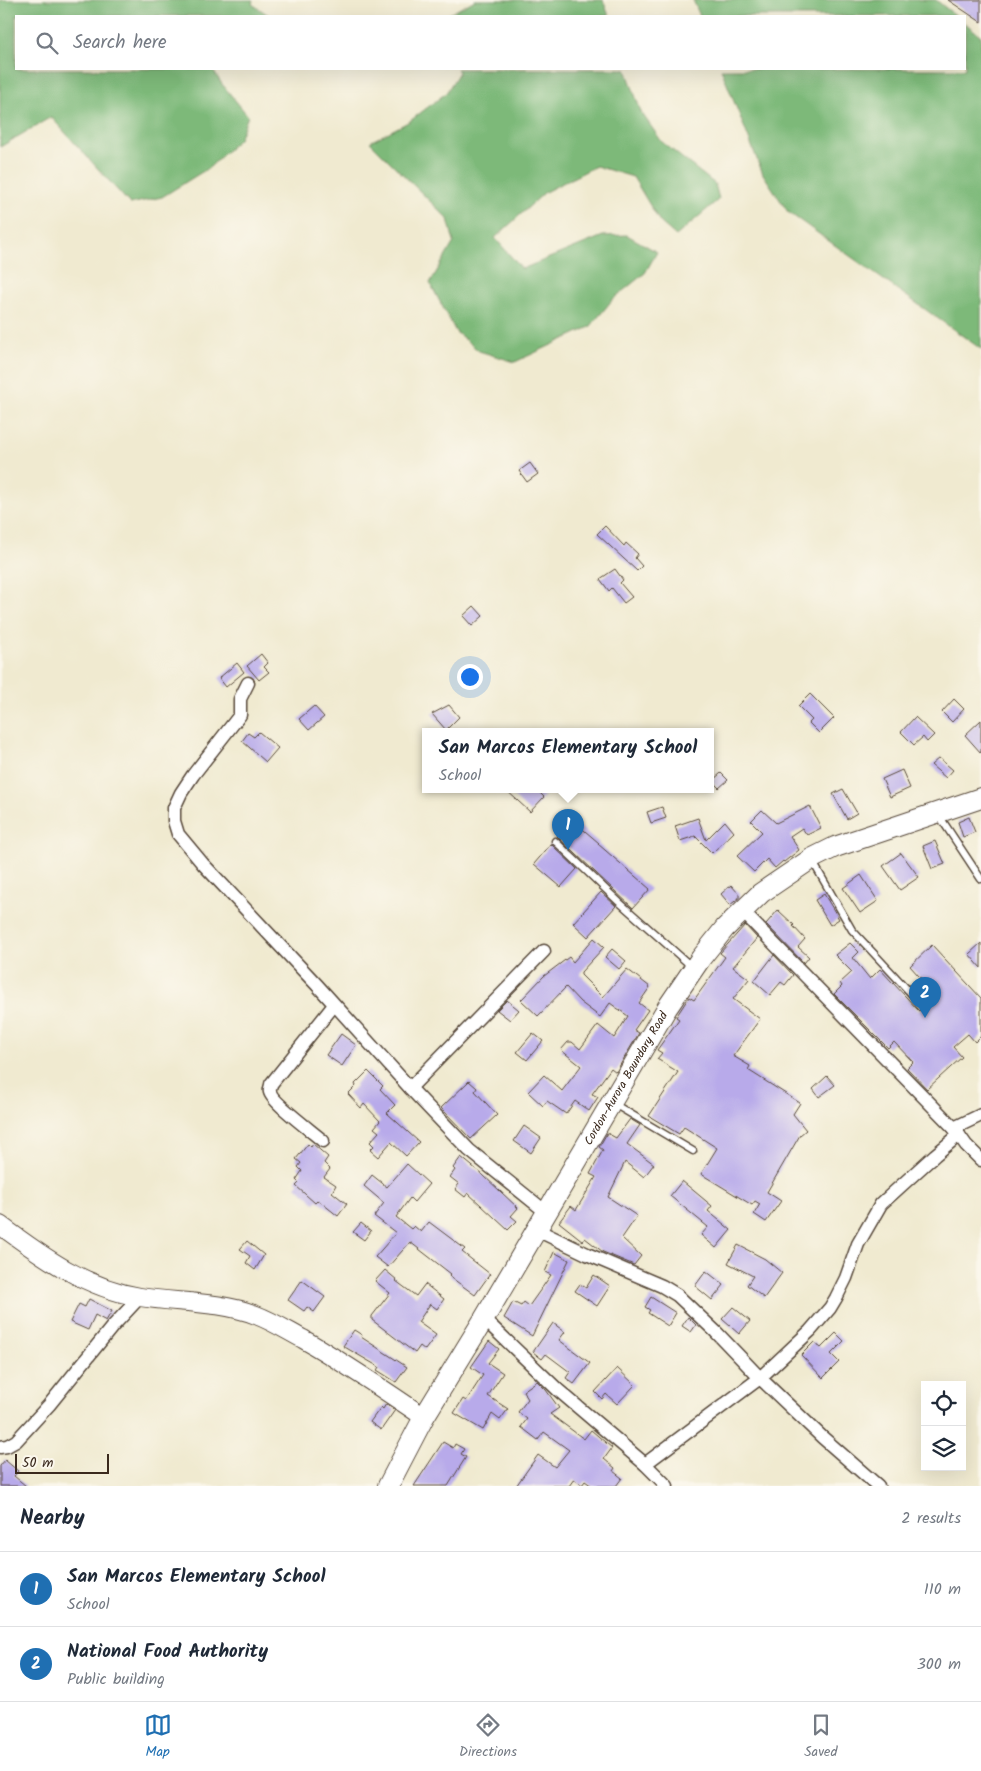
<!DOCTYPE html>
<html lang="en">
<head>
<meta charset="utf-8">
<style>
	:root { --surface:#fff; --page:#f2f2f3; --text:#1f2937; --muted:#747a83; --line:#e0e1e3; --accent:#1f6fb2 }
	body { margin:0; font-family:Kalam,sans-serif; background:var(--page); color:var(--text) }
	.controls { position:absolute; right:15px; bottom:15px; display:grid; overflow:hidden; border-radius:0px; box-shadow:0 5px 20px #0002 }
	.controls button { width:45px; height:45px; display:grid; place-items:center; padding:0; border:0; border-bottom:1px solid var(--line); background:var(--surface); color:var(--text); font:25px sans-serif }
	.scale { position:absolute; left:15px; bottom:12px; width:94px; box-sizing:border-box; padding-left:5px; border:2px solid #3b2a1e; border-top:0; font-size:14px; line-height:18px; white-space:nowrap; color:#3b2a1e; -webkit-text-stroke:4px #fbf7ec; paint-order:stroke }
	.you { position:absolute; left:469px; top:676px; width:18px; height:18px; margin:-12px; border:4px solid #fff; border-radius:50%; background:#1a73e8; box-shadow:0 0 0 8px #1a73e833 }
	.badge { display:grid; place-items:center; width:32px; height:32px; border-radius:50%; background:var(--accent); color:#fff; font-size:16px; font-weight:700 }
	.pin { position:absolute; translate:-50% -41px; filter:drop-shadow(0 1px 2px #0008) }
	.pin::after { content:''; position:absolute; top:26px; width:18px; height:15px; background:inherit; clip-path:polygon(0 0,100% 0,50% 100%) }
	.popup { position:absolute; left:422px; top:728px; width:292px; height:65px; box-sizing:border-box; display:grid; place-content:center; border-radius:0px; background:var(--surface); filter:drop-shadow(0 1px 4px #0005); font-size:16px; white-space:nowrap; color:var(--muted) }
	.popup b { font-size:19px; color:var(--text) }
	.popup::after { content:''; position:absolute; left:50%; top:100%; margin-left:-10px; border:10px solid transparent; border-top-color:var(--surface) }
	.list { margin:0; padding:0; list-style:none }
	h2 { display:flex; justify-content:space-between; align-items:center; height:65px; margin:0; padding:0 20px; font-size:21px }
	h2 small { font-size:16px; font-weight:400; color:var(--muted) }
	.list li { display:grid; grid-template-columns:32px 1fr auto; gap:15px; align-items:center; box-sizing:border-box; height:75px; padding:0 20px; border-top:1px solid var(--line) }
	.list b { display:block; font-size:19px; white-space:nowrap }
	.list p { margin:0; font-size:16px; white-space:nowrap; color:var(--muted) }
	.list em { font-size:16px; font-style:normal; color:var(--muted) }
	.icon { flex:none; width:28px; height:28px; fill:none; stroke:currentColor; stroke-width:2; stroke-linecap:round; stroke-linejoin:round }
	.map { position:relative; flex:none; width:981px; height:1486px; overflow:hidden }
	.search { position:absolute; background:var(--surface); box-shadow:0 5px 20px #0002; left:15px; right:15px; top:15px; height:55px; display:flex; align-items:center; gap:12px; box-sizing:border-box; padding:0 18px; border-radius:0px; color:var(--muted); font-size:19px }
	.sheet { height:215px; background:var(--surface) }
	nav { display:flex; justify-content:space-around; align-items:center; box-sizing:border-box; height:70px; border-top:1px solid var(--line); background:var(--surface); font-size:14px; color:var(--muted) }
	nav a { display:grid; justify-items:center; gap:2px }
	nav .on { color:var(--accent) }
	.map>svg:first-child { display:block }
	.forest { fill:#7db979; stroke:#5c724c }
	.building { fill:#b8aaea }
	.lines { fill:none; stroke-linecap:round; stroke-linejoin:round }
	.lane-casing { stroke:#564739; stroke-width:9 }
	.street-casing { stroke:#564739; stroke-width:15 }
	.secondary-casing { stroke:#564739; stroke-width:20 }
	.primary-casing { stroke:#564739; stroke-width:22 }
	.lane { stroke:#fff; stroke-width:6 }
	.street { stroke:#fff; stroke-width:12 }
	.secondary { stroke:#fff; stroke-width:18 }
	.primary { stroke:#fff; stroke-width:20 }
	.labels { text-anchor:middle; stroke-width:4.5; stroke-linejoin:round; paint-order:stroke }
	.street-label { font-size:12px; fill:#3b2a1e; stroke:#fbf7ec }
</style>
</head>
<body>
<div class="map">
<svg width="981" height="1486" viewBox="0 0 981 1486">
	<rect width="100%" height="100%" fill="#fbf7ec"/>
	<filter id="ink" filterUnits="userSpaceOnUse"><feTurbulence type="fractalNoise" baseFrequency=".02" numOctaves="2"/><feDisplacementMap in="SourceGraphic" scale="10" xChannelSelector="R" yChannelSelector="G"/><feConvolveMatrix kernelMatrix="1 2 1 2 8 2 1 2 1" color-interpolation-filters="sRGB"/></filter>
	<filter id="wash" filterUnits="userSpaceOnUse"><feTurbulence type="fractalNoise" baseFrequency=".0096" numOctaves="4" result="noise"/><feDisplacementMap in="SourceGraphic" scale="20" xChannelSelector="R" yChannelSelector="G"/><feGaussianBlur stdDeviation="1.12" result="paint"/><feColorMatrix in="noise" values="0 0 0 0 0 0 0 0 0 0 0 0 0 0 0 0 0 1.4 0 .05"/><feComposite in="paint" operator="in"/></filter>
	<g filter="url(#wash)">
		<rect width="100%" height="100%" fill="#f0ead0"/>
		<!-- forest -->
		<g class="forest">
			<polygon points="0,0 253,0 252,4 270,16 16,16 16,69 212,69 222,84 248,116 239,139 210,167 162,197 130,204 51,117 0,147"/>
			<polygon points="475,0 603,0 609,16 446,16"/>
			<polygon points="693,0 936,0 956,16 700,16"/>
			<polygon points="965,23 981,36 981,349 788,212 763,174 721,69 965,69"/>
			<polygon points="457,69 626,69 641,112 662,142 715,184 719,199 676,236 660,222 633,177 596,166 545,192 495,238 522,269 603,236 627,235 657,252 645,273 613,299 590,327 515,362 479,351 456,332 430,283 454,242 448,219 370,142 410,121 446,93 459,72"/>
		</g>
		<g id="blocks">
			<!-- building -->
			<g class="building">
				<polygon points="948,0 981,0 981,22"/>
				<polygon points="530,463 538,474 527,482 519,471"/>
				<polygon points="605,526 624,546 626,543 638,554 635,558 642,566 637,571 597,534"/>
				<polygon points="615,569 623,580 620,583 632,597 624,603 612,588 609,591 600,579"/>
				<polygon points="474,606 483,616 472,626 463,616"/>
				<polygon points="261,654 268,663 264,667 269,672 259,680 247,666"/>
				<polygon points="237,663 244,672 226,687 219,678"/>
				<polygon points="810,694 834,718 819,733 809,723 812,720 798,706"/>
				<polygon points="954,699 964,709 952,722 942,712"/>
				<polygon points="449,705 459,717 446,730 432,714"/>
				<polygon points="314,706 324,717 309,730 299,719"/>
				<polygon points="915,717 934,735 927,742 923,737 914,745 901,732"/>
				<polygon points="981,720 981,753 965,735"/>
				<polygon points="259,732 278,748 266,762 242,741 248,733 254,737"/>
				<polygon points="939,758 953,770 946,778 931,765"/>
				<polygon points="902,770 910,788 890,797 882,779"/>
				<polygon points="721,773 728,780 719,788 712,781"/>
				<polygon points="505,789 536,789 544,797 530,812"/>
				<polygon points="843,789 857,813 847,819 833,794"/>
				<polygon points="810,806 821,828 807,835 802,828 790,836 799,850 784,862 783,861 775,868 767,859 754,872 737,856 762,832 751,821 762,810 776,823"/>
				<polygon points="662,807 666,818 651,823 647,812"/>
				<polygon points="969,817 975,832 963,837 958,822"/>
				<polygon points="698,818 706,840 725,821 734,832 712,853 695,836 680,841 675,826"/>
				<polygon points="571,819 599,843 598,844 650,889 633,908 557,836"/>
				<polygon points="935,841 945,864 932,869 923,846"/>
				<polygon points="551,844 577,869 561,887 534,864"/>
				<polygon points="901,853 919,877 900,890 883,866"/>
				<polygon points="861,875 878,901 860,913 843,888"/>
				<polygon points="731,885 739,894 739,898 730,905 721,894"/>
				<polygon points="601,892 616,906 588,937 573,923"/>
				<polygon points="824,894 839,919 830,925 815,900"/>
				<polygon points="778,910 794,925 793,926 805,939 798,947 809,957 804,963 766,924"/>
				<polygon points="745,925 757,938 733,967 749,979 733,999 760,1019 733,1056 750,1066 748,1070 800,1103 793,1114 806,1130 800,1135 767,1192 781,1201 766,1222 754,1214 760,1204 755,1201 752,1205 701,1174 717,1148 684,1127 679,1134 649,1116 678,1072 657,1059 662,1053 657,1050 679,1019 676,1017 689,997 694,1000 725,957 720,953"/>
				<polygon points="594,938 604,947 581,972 581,975 603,997 627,969 650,987 639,1003 648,1010 634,1030 639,1033 616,1072 611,1068 592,1094 598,1097 589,1111 575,1101 566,1114 547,1101 543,1106 528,1092 544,1075 562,1091 581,1066 561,1050 568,1042 572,1042 580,1049 598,1025 614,1038 628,1016 610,1003 600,1017 580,1002 566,987 538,1016 521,1000 544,976 569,957 573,962"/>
				<polygon points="850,943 859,952 853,958 870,979 880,969 919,1011 936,995 910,966 932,945 981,998 981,1036 975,1042 968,1034 953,1047 962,1057 927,1089 907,1068 913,1062 894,1042 888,1048 834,994 842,986 840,983 852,972 835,955"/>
				<polygon points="981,943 981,968 969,954"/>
				<polygon points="612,949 626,961 619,969 605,957"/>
				<polygon points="774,955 793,975 785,985 781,982 770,995 754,981"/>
				<polygon points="507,1000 519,1010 510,1020 497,1010"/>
				<polygon points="533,1033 543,1041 527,1060 517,1052"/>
				<polygon points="341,1034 356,1045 342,1066 326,1055"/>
				<polygon points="368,1071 383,1086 380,1089 395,1105 387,1113 419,1142 406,1156 391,1142 378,1157 370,1150 374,1146 370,1142 379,1132 374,1128 380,1121 364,1104 361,1108 348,1094 356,1086 355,1084"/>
				<polygon points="827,1076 835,1085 819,1097 813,1089"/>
				<polygon points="469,1081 477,1088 475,1091 497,1115 471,1139 441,1108"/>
				<polygon points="630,1119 640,1125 627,1144 654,1164 644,1177 625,1162 608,1197 637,1216 622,1238 641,1256 634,1265 603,1252 585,1238 583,1241 559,1222 571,1206 576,1210 596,1177 590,1174 603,1150 599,1147 607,1133 616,1138"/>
				<polygon points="524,1126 541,1138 531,1153 514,1141"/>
				<polygon points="308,1144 311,1147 313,1144 328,1157 324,1163 330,1169 324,1177 336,1185 332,1192 347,1204 338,1216 318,1200 315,1203 296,1186 299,1183 296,1180 302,1171 298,1167 301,1163 296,1159"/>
				<polygon points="461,1157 483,1175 518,1208 511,1216 517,1221 508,1230 468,1193 465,1197 455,1189 459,1184 450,1177 455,1170 453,1168"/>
				<polygon points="407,1164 429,1184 414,1202 410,1198 396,1217 411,1229 414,1226 421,1232 429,1222 465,1249 462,1252 490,1274 475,1295 449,1276 451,1274 410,1242 388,1267 375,1257 396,1233 374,1216 384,1203 364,1186 372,1175 387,1187"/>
				<polygon points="682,1181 712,1206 708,1211 731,1230 716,1248 701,1235 708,1227 670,1196"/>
				<polygon points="361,1223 371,1231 364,1240 353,1232"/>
				<polygon points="247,1241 264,1255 255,1270 246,1263 250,1256 240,1249"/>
				<polygon points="738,1245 765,1259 782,1273 764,1298 747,1285 753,1276 728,1263"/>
				<polygon points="554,1252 569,1260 532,1336 504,1318 513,1302 521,1306 524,1302 529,1306 551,1275 545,1272"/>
				<polygon points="385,1270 397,1280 396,1281 416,1296 425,1284 444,1299 437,1309 430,1304 418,1322 436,1335 425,1350 420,1346 415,1353 372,1320 372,1316 390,1293 375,1281"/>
				<polygon points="706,1271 724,1285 712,1300 695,1286"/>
				<polygon points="594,1275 610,1286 597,1306 575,1291 580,1284 586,1288"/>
				<polygon points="302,1280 325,1297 314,1312 307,1307 304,1311 288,1300"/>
				<polygon points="651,1297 676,1313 668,1326 648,1313 650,1310 645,1307"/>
				<polygon points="89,1299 112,1311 106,1321 95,1315 88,1330 70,1322 79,1304 85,1307"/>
				<polygon points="733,1307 750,1321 739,1334 722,1319"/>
				<polygon points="688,1317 696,1325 691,1332 682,1326"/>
				<polygon points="553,1323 565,1332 559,1340 590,1363 574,1384 566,1378 570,1372 546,1354 542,1359 533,1352"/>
				<polygon points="354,1330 362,1335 361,1337 407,1367 396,1382 377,1370 379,1367 343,1346"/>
				<polygon points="836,1333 844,1341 831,1354 839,1362 823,1378 801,1355 814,1342 821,1348"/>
				<polygon points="489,1341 499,1349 488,1363 503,1373 488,1396 508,1409 500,1420 492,1414 483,1430 454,1413 463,1399 466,1401 483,1375 471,1367"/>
				<polygon points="617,1368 635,1385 617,1404 606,1394 602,1399 595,1392"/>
				<polygon points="537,1381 546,1390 559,1408 550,1414 584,1439 591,1430 612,1448 604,1459 615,1468 613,1471 622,1478 616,1486 592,1486 585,1481 582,1485 574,1479 569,1486 516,1486 538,1455 555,1467 569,1450 544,1432 538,1440 521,1427 527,1419 518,1412 528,1399 523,1391"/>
				<polygon points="386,1404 395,1410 381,1430 370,1422 381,1407 383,1409"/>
				<polygon points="443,1442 453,1448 455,1444 464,1449 461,1454 466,1457 448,1486 414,1486"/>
				<polygon points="5,1460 18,1471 14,1476 26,1486 0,1486 0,1466"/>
			</g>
		</g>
	</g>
	<g filter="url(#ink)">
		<use href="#blocks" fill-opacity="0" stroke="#564739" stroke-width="1"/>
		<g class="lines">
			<!-- lane casing -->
			<g class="lane-casing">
				<g id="lane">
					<polyline points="938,814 981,879"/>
					<polyline points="555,841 619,902 691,966"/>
					<polyline points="813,862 852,930 919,1002"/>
					<polyline points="614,1104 693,1151"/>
				</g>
			</g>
			<!-- street casing -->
			<g class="street-casing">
				<g id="street">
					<polyline points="248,683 240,699 240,715 193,775 181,793 174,808 174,821 178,834 203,864 317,985 410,1088 469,1150 546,1212"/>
					<polyline points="742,911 954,1128 966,1145 981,1160"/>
					<polyline points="410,1088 544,951"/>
					<polyline points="954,1128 981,1115"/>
					<path d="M323,1141C314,1133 272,1102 270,1092C269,1089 271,1087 271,1084L334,1005"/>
					<polyline points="537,1230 587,1254 662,1286 677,1295 716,1332 760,1378 822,1437 878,1486"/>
					<polyline points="484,1319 558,1390 645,1464 667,1486"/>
					<polyline points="0,1447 7,1446 16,1441 49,1405 112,1327 140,1297"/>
					<polyline points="645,1464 760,1378 810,1331 830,1308 836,1298 846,1278 858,1244 881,1204 935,1155 959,1135"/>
				</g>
			</g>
			<!-- secondary casing -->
			<g class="secondary-casing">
				<path id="secondary" d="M0,1225C43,1257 86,1288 140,1297C178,1303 219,1301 256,1315C272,1321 288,1331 303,1339C345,1363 384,1390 424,1417"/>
			</g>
			<!-- primary casing -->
			<g class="primary-casing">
				<g id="primary">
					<path id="s1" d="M388,1486L424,1417L484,1319L667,1008L701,958L725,928L761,893L811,859L835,847L981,798"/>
				</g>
			</g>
			<!-- lane -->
			<use href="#lane" class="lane"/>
			<!-- street -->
			<use href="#street" class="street"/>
			<!-- secondary -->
			<use href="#secondary" class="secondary"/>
			<!-- primary -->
			<use href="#primary" class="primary"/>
		</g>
	</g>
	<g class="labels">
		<!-- street labels -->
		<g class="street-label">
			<text dy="4" stroke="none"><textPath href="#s1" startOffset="472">Cordon-Aurora Boundary Road</textPath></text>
		</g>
	</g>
</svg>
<div class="controls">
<button><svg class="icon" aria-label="locate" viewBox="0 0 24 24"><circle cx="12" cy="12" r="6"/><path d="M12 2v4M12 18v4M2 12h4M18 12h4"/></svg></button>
<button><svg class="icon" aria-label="layers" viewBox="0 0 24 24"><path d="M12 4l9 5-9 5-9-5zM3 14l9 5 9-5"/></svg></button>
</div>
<div class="scale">50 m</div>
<div class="you"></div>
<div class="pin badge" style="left:568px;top:850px">1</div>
<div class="popup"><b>San Marcos Elementary School</b>School</div>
<div class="pin badge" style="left:925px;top:1018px">2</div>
<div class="search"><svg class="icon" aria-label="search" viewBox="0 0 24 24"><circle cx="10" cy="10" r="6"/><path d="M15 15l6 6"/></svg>Search here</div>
</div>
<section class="sheet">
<h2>Nearby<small>2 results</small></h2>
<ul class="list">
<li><span class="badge">1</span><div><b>San Marcos Elementary School</b><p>School</p></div><em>110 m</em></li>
<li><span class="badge">2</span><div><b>National Food Authority</b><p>Public building</p></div><em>300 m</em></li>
</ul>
</section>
<nav>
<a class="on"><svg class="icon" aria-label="map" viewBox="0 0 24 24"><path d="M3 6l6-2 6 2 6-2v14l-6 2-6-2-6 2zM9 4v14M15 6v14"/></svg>Map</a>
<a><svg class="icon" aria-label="directions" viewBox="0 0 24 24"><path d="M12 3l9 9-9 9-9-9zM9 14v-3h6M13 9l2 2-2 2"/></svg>Directions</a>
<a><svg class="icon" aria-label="saved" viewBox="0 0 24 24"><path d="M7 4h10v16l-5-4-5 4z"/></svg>Saved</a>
</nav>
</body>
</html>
